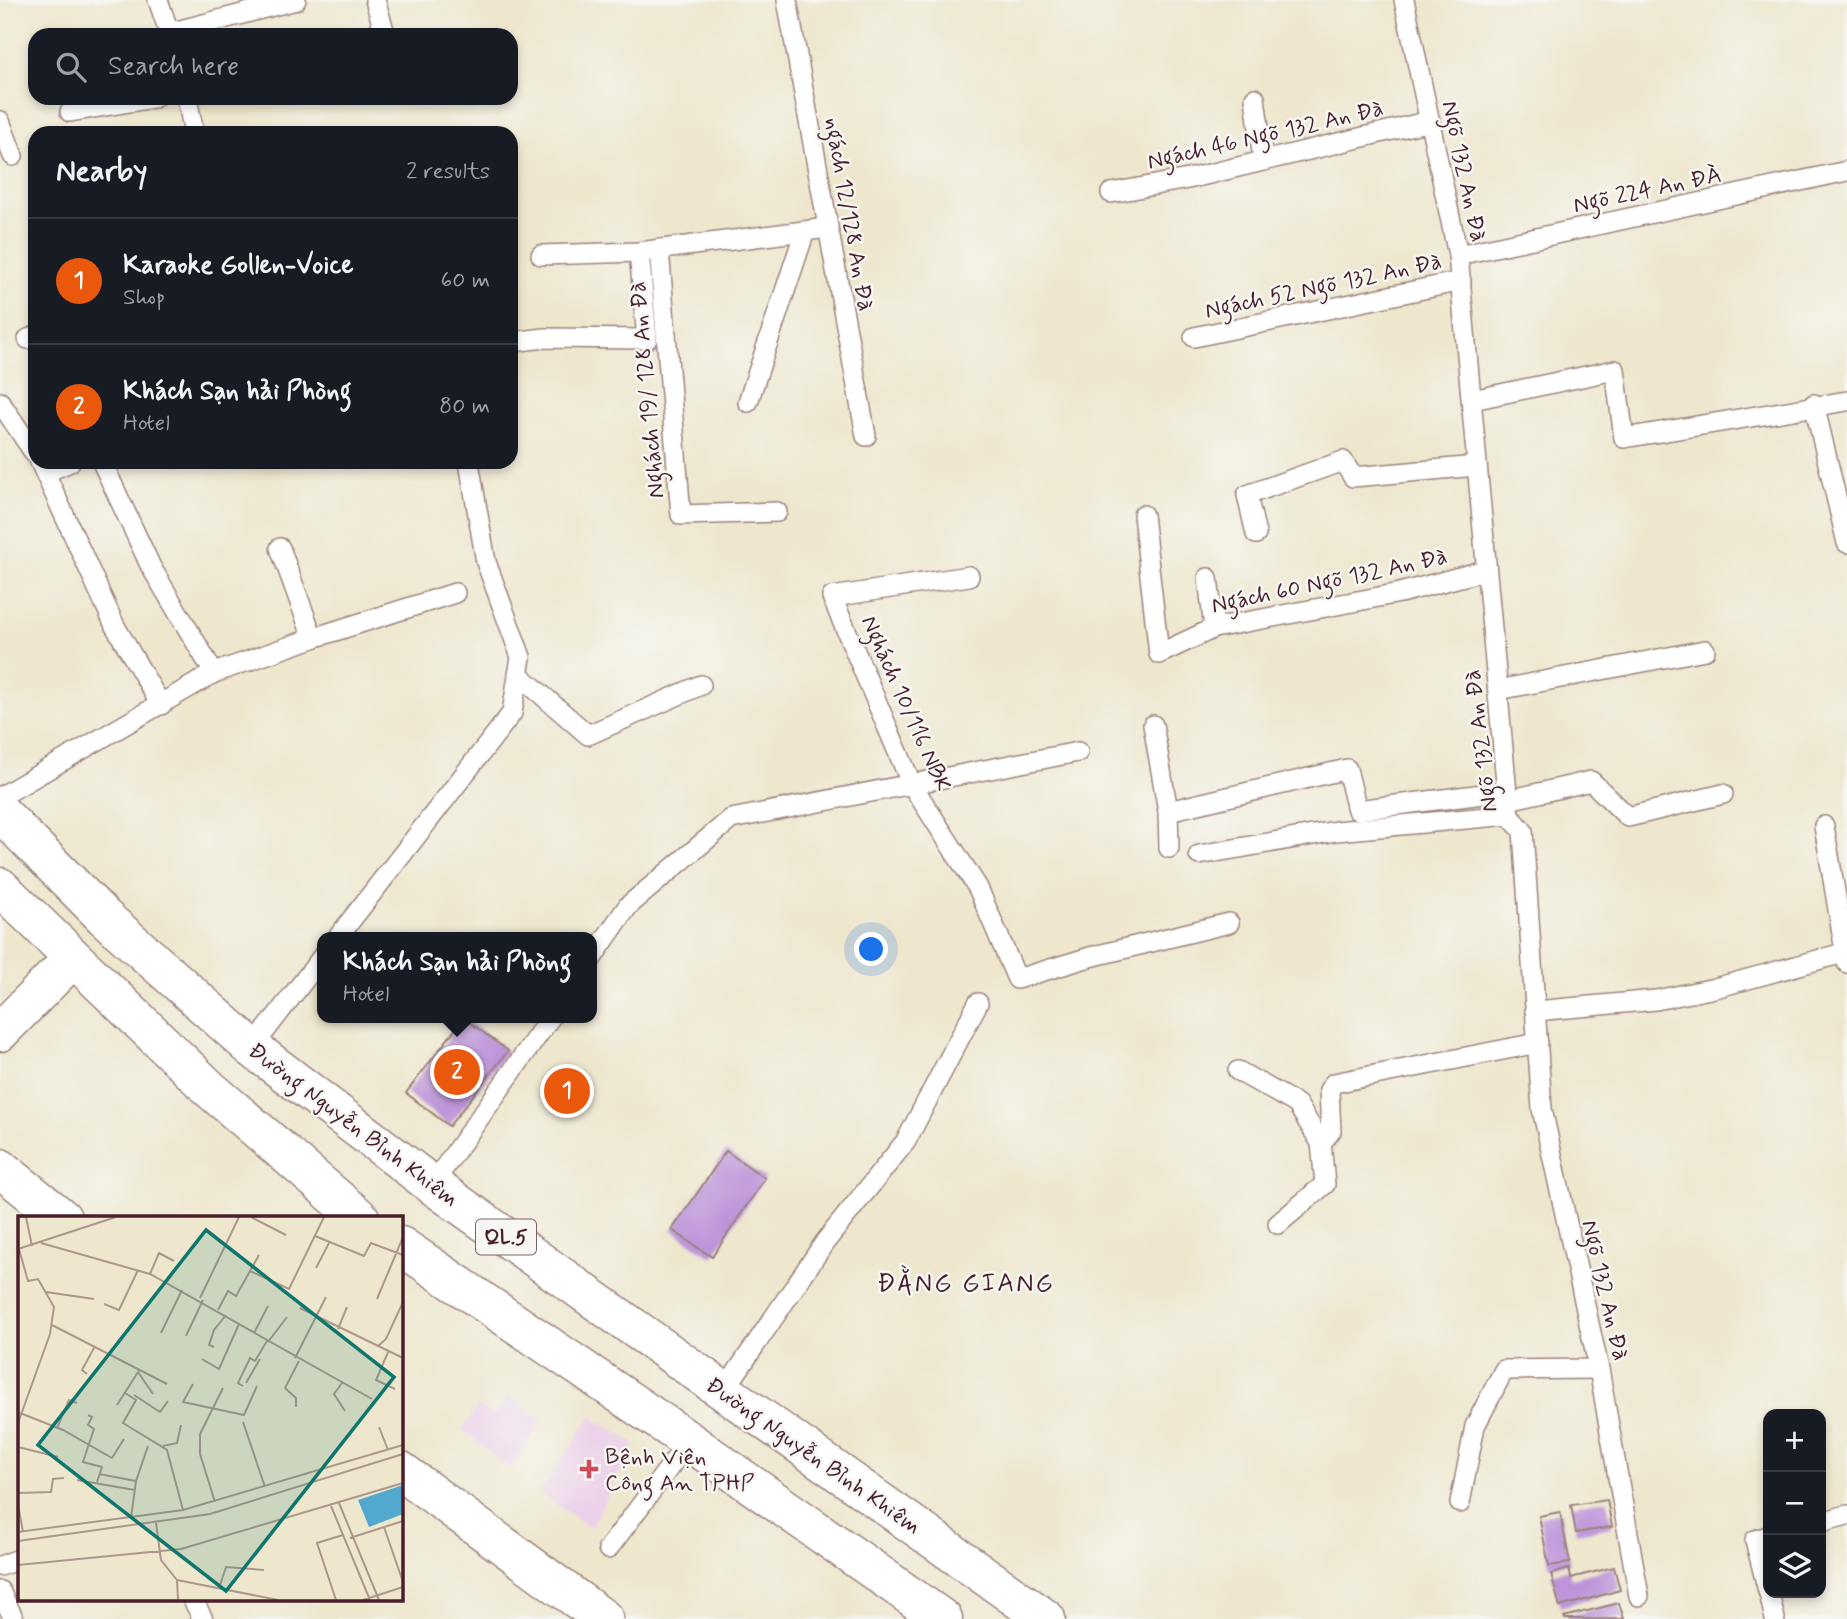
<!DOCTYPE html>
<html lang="en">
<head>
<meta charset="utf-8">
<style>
	:root { --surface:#171b24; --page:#242831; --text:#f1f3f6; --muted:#9ea1a6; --line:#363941; --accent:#ea580c }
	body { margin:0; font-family:Mynerve,sans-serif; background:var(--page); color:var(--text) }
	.controls { position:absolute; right:21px; bottom:21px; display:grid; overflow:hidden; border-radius:14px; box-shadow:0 4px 10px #0003 }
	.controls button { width:63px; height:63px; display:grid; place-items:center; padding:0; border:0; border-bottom:2px solid var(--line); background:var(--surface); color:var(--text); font:35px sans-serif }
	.you { position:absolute; left:872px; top:950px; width:24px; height:24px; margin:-18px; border:5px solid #fff; border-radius:50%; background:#1a73e8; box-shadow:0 0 0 10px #1a73e833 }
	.badge { display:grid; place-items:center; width:46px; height:46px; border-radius:50%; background:var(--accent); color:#fff; font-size:23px; font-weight:700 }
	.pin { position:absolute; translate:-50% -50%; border:4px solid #fff; box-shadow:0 2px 7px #0006 }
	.popup { position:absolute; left:317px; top:932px; width:280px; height:91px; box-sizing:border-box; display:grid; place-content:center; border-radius:14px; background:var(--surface); filter:drop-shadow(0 2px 5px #0005); font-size:23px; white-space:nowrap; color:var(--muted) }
	.popup b { font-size:26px; color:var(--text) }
	.popup::after { content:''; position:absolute; left:50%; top:100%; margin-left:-14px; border:14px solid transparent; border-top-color:var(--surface) }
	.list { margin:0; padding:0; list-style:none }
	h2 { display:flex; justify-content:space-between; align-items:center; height:91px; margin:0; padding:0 28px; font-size:30px }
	h2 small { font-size:23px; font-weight:400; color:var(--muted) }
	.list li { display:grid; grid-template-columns:46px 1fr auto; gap:21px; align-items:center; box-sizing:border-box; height:126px; padding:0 28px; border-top:2px solid var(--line) }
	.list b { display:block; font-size:26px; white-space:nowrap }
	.list p { margin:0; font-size:23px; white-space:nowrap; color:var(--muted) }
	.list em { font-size:23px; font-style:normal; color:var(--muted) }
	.icon { flex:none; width:38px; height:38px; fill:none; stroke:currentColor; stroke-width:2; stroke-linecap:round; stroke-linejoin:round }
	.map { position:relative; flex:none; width:1847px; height:1619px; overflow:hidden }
	.search { position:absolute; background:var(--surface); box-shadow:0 4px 10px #0003; left:28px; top:28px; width:490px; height:77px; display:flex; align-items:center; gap:18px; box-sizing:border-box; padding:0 24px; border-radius:21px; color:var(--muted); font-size:26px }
	.panel { position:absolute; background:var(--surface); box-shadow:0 4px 10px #0003; left:28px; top:126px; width:490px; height:343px; border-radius:21px }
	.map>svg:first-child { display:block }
	.built { fill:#ecd1ea }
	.building { fill:#bd94d9 }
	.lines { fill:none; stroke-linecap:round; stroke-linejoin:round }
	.lane-casing { stroke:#9c837c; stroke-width:22 }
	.street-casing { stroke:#9c837c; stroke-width:41 }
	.highway-casing { stroke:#9c837c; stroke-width:41 }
	.lane { stroke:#fff; stroke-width:19 }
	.street { stroke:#fff; stroke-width:38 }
	.highway { stroke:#fff; stroke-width:38 }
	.poi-dot { fill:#d1495b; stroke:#f6f6f2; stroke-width:2.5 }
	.labels { text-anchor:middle; stroke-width:5; stroke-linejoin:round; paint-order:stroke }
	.shield { fill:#f6f6f2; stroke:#7e6067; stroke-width:2 }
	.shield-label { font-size:21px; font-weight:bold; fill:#4a1f2b }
	.street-label { font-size:23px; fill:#4a1f2b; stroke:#f6f6f2 }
	.poi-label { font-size:23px; fill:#4a1f2b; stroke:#f6f6f2; text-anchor:start }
	.quarter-label { font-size:26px; letter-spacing:2px; fill:#4a1f2b; stroke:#f6f6f2 }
	.inset-road { fill:none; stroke:#ac978d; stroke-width:2 }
	.view { fill:#0f766e; fill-opacity:0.15; stroke:#0f766e; stroke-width:3.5 }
	.inset-edge { fill:none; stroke:#4a1f2b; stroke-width:3.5 }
</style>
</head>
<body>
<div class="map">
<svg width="1847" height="1619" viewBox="0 0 1847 1619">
	<rect width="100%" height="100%" fill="#f6f6f2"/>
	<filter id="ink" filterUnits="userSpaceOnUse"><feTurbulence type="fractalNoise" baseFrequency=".0143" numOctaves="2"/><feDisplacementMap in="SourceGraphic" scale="14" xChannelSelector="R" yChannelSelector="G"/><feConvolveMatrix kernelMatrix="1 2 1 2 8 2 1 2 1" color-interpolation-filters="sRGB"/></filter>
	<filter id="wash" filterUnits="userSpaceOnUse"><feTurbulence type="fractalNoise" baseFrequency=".00686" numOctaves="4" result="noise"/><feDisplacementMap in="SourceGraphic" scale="28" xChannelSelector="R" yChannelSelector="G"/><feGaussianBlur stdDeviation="1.57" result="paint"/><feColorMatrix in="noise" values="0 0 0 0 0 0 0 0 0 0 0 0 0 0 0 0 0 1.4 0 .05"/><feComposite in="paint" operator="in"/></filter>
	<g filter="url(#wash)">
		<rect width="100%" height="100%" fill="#eee7ce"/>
		<!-- built -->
		<g class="built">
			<polygon points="509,1395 542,1421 510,1470 462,1429 479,1406 493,1417"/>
			<polygon points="591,1416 635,1444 590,1528 540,1493"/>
		</g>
		<g id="blocks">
			<!-- building -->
			<g class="building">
				<polygon points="464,1018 508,1051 449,1126 406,1093"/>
				<polygon points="726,1151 765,1178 712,1257 672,1230"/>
				<polygon points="1607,1500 1612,1527 1576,1533 1571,1505"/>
				<polygon points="1560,1512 1570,1563 1549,1566 1539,1516"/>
				<polygon points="1614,1567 1620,1590 1560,1607 1551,1574 1569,1569 1571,1578"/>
				<polygon points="1619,1603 1624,1619 1565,1619 1564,1617"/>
			</g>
		</g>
	</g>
	<g filter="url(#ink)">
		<use href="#blocks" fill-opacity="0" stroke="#9c837c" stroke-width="2"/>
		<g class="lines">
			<!-- lane casing -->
			<g class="lane-casing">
				<g id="lane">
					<polyline points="158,0 170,35"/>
					<polyline points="375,0 384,30"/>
					<polyline points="787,0 866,436"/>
					<polyline points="1404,0 1458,255 1509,815 1523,831 1542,1109 1599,1369 1639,1596"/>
					<polyline points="169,33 296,0"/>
					<polyline points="187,98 194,133"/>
					<polyline points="1255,98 1263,159"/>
					<polyline points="70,112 154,98"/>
					<polyline points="0,121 13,156"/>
					<polyline points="1111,193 1188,179 1430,121"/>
					<polyline points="659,249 681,515 777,512"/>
					<polyline points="541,255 639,252 827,228"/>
					<polyline points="1458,255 1847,171"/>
					<polyline points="1194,337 1461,281"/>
					<polyline points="28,339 35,336"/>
					<polyline points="511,342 545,338 647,339 639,252"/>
					<polyline points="1472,400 1615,370 1624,438 1847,401"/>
					<polyline points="0,402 35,454"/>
					<polyline points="748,402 805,231"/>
					<polyline points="1814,404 1847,543"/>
					<polyline points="40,462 115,626 161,705"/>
					<polyline points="102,462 151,567 214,673"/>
					<polyline points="47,472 70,462"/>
					<polyline points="1143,515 1159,654 1214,628 1400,593 1486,570"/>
					<polyline points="1256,534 1247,495 1343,461 1353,477 1477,466"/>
					<polyline points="280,548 313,638"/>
					<polyline points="969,576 832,597 912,785 978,888 1017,979 1090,957 1229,923"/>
					<polyline points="1208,578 1214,628"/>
					<polyline points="518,674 588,735 701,685"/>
					<polyline points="1498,690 1705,650"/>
					<polyline points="1153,725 1168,811"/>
					<polyline points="0,797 214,673 313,638 455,593"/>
					<polyline points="1508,800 1591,781 1628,817 1723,794"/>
					<polyline points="1824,826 1847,963"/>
					<polyline points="1169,848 1168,811 1347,769 1357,810 1507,791"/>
					<polyline points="1199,855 1336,831 1509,815"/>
					<polyline points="338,937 512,713 521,657 486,562 469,462"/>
					<polyline points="592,958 628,906 731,819 1078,752"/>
					<polyline points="1535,1011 1656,1000 1715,988 1847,952"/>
					<polyline points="252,1048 322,957"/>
					<polyline points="1238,1071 1297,1104 1321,1143"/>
					<polyline points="432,1185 550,1018"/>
					<polyline points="1278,1224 1325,1184 1321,1143 1331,1131 1329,1090 1334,1083 1538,1043"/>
					<polyline points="724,1391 825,1242 906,1141 978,1003"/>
					<polyline points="1460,1503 1475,1426 1504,1370 1599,1369"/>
					<polyline points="1821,1522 1847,1515"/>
					<polyline points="1768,1536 1755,1540 1768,1591"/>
					<polyline points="608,1549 689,1441"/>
					<polyline points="0,1566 19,1559"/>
					<polyline points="0,1591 14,1619"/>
					<polyline points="1769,1593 1775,1619"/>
					<polyline points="193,1600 203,1619"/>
				</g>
			</g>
			<!-- street casing -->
			<g class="street-casing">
				<g id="street">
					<polyline points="0,1032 73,958"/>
					<polyline points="0,1168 62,1218"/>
					<polyline points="401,1471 604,1619"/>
				</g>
			</g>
			<!-- highway casing -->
			<g class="highway-casing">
				<g id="highway">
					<polyline points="0,812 104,917 252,1048 432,1185 1046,1619"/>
					<polyline points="0,887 211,1090 360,1218"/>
					<polyline points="401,1246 689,1441 943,1619"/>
				</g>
			</g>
			<!-- lane -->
			<use href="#lane" class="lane"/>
			<!-- street -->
			<use href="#street" class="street"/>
			<!-- highway -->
			<use href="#highway" class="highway"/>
		</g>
	</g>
	<!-- markers -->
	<path class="poi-dot" d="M585.5 1458.5h7v7h7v7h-7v7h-7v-7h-7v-7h7z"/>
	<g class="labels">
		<!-- shield labels -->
		<rect class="shield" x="476" y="1219.5" width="60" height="35" rx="5"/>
		<g class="shield-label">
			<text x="506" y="1244">QL.5</text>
		</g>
		<!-- street labels -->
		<g class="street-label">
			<text transform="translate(1265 134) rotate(-13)" y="8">Ngách 46 Ngõ 132 An Đà</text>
			<text transform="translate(1465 171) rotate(78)" y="8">Ngõ 132 An Đà</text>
			<text transform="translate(1647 189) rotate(-12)" y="8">Ngõ 224 An ĐÀ</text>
			<text transform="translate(850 214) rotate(80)" y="8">ngách 12/128 An Đà</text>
			<text transform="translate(1323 285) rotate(-12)" y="8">Ngách 52 Ngõ 132 An Đà</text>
			<text transform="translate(646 390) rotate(-95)" y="8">Nghách 19/ 128 An Đà</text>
			<text transform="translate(1329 580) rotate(-12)" y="8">Ngách 60 Ngõ 132 An Đà</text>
			<text transform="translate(907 703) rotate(66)" y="8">Nghách 10/116 NBK</text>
			<text transform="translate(1480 741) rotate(-97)" y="8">Ngõ 132 An Đà</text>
			<text transform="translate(354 1124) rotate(37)" y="8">Đường Nguyễn Bỉnh Khiêm</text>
			<text transform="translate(1606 1290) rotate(77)" y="8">Ngõ 132 An Đà</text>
			<text transform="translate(814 1455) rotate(35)" y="8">Đường Nguyễn Bỉnh Khiêm</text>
		</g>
		<!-- poi labels -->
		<g class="poi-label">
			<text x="605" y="1464">Bệnh Viện<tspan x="605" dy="26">Công An TPHP</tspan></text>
		</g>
		<!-- quarter labels -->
		<g class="quarter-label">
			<text x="966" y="1291">ĐẰNG GIANG</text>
		</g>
	</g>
	<!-- overview -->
	<g transform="translate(18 1216)">
		<rect width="385" height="385" fill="#eee7ce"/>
		<path d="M385,269V298L351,311L340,284Z" fill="#53a8cf"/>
		<path class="inset-road" d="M8,1L14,30M233,1L268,19M297,20L346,40L353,27L385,39M23,27L132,58L354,183M0,33L98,1M298,52L311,27M232,55L271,73L306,1M132,58L141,37L156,45M28,76L76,83M182,82L221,1M359,83L385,21M86,88L101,94L120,54M282,92L385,142M200,94L210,75L218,80L241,39M34,109L149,168M320,113L329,91M143,117L164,74M236,117L250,90M168,120L185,84M250,126L269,101M360,130L368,123L385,86M196,131L191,129L196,114L208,99M371,134L358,164L377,173M277,142L308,81M184,143L201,153L221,108M120,156L135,178M69,158L64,154L77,130M228,167L242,143M324,167L316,178L327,195M175,168L165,186L226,199L239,170M225,170L220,167L232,142L237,145L249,125M107,177L118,184L105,207L149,234L165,294M116,179L142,196L150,185M99,189L122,153M278,191V182L267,172L281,145M2,197L45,214L94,242L106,223M70,199L74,201L70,209L76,213L65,246L84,251L79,266M225,206L247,271M0,207L32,118L36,91L20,63L10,65L1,33M361,211L370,234M39,212L51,184L59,187M145,230L159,227L163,209M0,231L40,241M81,258L118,265M59,264L117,274M0,277L33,276L35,263L46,262M197,286L182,238V218L205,172M321,287L361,384M0,288L5,316M313,290L352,384M113,302L118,265L130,230M138,307L143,344L159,364L160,384M366,311L385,366M0,316L165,294L385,229M332,322L385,305M0,325L192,298L385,238M0,349L163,333L385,267M159,364L260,384M201,372L208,351L246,354M318,384L299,327L325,319M345,384L385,371"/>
		<path class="view" d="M188,14L376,161L208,375L20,229Z"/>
		<rect width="385" height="385" class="inset-edge"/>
	</g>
</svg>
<div class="controls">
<button>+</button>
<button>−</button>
<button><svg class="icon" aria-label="layers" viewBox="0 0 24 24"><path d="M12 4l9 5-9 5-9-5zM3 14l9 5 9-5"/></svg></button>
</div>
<div class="you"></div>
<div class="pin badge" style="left:567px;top:1091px">1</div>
<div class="pin badge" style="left:457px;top:1072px">2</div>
<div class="popup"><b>Khách Sạn hải Phòng</b>Hotel</div>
<div class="search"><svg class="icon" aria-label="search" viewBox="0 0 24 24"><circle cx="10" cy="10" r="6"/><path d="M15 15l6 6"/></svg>Search here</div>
<section class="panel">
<h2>Nearby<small>2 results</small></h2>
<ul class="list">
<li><span class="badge">1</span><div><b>Karaoke Gollen-Voice</b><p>Shop</p></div><em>60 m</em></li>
<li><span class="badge">2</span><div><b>Khách Sạn hải Phòng</b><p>Hotel</p></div><em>80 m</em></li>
</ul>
</section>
</div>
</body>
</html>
